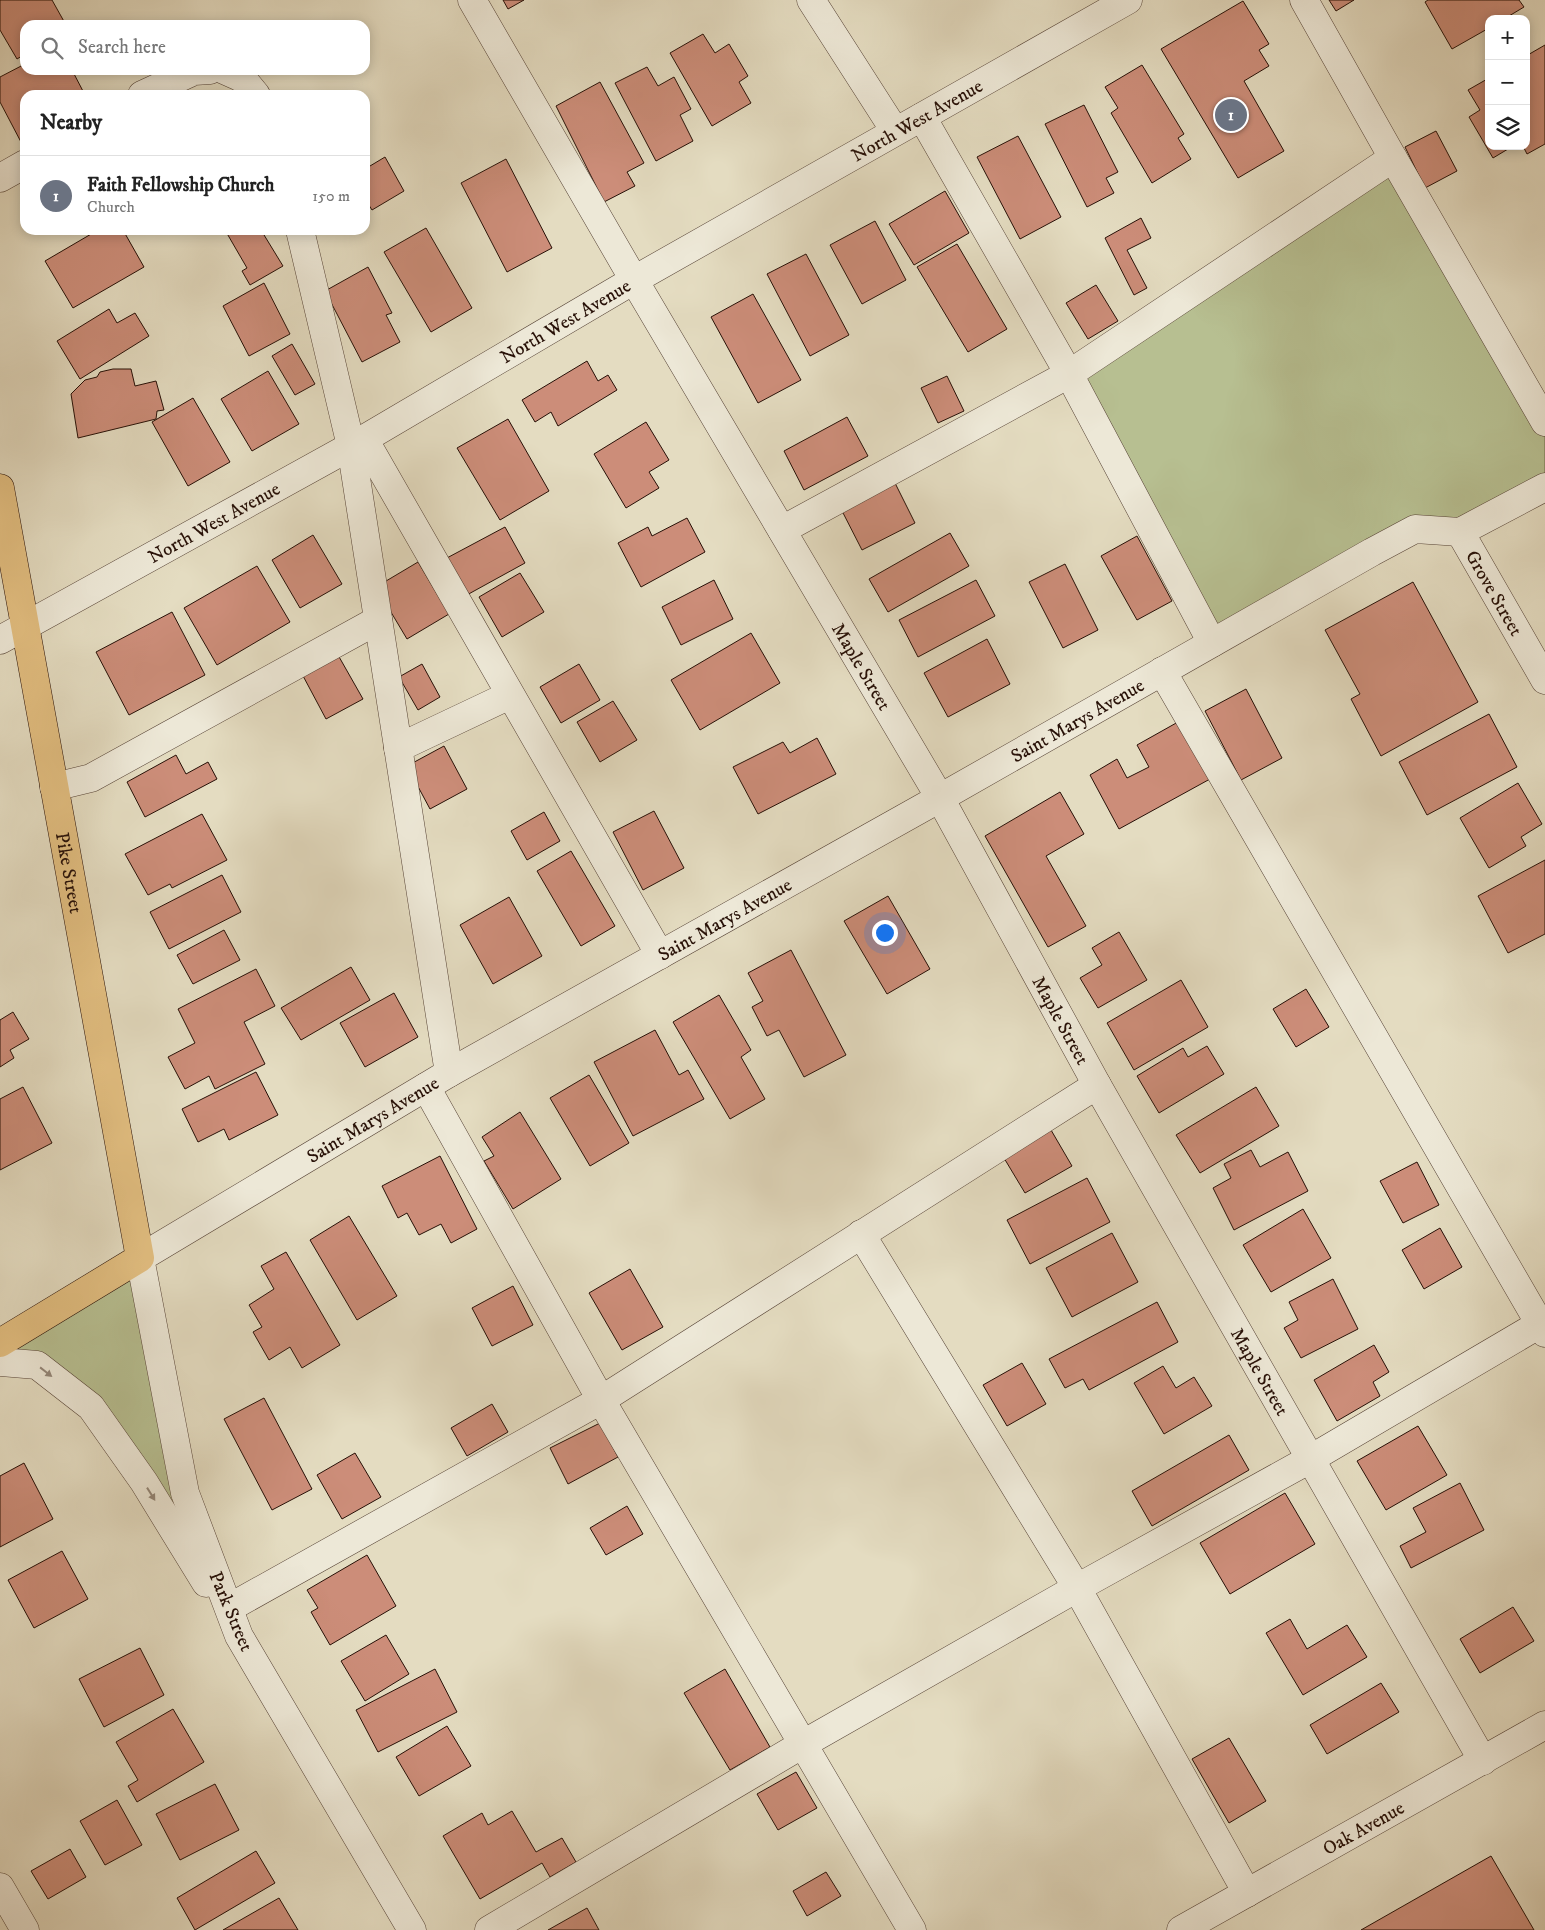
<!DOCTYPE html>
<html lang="en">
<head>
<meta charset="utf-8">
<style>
	:root { --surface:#fff; --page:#f6f6f6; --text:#222; --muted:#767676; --line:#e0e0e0; --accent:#8f2418 }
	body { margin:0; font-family:"IM FELL DW Pica",serif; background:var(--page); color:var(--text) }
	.controls { position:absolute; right:15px; top:15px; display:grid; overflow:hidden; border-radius:10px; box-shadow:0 2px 12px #0003 }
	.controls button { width:45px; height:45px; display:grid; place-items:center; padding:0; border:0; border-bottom:1px solid var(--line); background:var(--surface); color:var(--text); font:25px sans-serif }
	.you { position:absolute; left:884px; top:932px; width:18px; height:18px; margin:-12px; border:4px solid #fff; border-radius:50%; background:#1a73e8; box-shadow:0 0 0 8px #1a73e833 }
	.badge { display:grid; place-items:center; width:32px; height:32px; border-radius:50%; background:var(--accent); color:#fff; font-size:16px; font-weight:700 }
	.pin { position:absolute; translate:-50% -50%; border:2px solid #fff; box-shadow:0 1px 5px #0006 }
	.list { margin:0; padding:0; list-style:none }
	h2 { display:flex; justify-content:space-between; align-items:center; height:65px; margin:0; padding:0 20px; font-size:21px }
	h2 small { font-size:16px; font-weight:400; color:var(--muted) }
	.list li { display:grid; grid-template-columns:32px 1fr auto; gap:15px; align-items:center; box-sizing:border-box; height:80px; padding:0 20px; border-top:1px solid var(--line) }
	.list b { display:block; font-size:19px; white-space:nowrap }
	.list p { margin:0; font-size:16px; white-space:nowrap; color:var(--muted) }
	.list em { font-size:16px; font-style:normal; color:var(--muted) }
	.icon { flex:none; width:28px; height:28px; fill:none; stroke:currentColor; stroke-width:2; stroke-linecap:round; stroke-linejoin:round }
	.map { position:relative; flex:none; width:1545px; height:1930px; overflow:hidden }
	.search { position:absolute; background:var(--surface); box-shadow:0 2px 12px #0003; left:20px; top:20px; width:350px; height:55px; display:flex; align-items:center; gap:12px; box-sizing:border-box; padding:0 18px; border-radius:15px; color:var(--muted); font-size:19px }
	.panel { position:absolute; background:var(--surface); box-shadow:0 2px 12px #0003; left:20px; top:90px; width:350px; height:145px; border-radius:15px }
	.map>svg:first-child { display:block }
	.green { fill:#b7bf91; stroke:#6f684c }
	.building { fill:#cc8d79; stroke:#271007 }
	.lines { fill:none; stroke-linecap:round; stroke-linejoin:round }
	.minor-casing { stroke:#564336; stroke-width:29 }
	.major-casing { stroke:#271007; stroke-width:29 }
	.minor { stroke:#ede8d7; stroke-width:28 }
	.major { stroke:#e2be80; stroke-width:28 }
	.oneway { fill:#948779 }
	.labels { text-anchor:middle; stroke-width:4; stroke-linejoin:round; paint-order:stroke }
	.street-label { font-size:19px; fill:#271007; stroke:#ede8d7 }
</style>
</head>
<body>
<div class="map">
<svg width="1545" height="1930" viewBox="0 0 1545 1930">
	<rect width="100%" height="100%" fill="#e4dcc1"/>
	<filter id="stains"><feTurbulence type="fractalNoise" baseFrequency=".004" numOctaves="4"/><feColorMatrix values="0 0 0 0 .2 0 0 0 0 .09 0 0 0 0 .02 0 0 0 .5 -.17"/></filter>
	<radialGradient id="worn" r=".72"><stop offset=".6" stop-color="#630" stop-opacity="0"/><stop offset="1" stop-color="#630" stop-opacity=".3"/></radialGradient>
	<!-- green -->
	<g class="green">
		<polygon points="1393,158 1545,422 1545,487 1460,532 1415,530 1212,643 1069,374"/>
		<polygon points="140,1258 185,1493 239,1636 91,1407 0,1343"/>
	</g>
	<!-- building -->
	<g class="building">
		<polygon points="0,0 52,0 66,25 25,25 25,54 17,59 0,30"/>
		<polygon points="503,0 524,0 508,9"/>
		<polygon points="1329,0 1354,0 1336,11"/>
		<polygon points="1428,0 1519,0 1524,7 1504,19 1489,19 1489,28 1452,49 1425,2"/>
		<polygon points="1243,1 1269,44 1259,50 1269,66 1244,81 1284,151 1238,178 1161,49"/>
		<polygon points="703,34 715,53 729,44 748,76 739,82 751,103 712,126 670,53"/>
		<polygon points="1545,45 1545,144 1527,154 1523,146 1526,146 1526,56"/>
		<polygon points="25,64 25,70 72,70 85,95 25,95 25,140 21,142 0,102 0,77"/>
		<polygon points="1142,65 1184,134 1178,138 1191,159 1152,183 1111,113 1118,108 1105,87"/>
		<polygon points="647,67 658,86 674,77 691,109 680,115 693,141 656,161 615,83"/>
		<polygon points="1489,78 1489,146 1513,146 1493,158 1469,117 1480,110 1468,90"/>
		<polygon points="600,82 644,163 627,172 635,186 604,202 556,106"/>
		<polygon points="1084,105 1118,172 1106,178 1114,193 1087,207 1045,124"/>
		<polygon points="1436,131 1457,171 1425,188 1405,147"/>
		<polygon points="1018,136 1061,217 1020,239 977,157"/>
		<polygon points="385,157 404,191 372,210 365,199 365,169"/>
		<polygon points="506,159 552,248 507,272 461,183"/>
		<polygon points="945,191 969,233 914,265 889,224"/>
		<polygon points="1141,218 1151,238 1127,250 1147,288 1134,295 1105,238"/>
		<polygon points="875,221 906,280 862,304 830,245"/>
		<polygon points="426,228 472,308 431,332 384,252"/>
		<polygon points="98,230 123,230 144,267 73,308 45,261"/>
		<polygon points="225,230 261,230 283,266 250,285 242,271 247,268"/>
		<polygon points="957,244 1007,329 968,352 917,267"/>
		<polygon points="806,254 849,335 810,356 767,274"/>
		<polygon points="368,267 392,313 386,315 400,342 362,362 325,291"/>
		<polygon points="264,283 290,334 249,356 223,306"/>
		<polygon points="1096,285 1118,321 1088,339 1066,303"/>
		<polygon points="753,294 801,380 758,403 711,317"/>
		<polygon points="109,309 117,323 135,313 149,336 80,379 57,341"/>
		<polygon points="292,344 315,384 295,395 272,356"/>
		<polygon points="587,361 598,381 608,375 617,390 558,426 551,412 535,422 522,400"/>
		<polygon points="113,369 131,369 135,386 156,381 164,410 157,411 156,419 78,438 71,394 85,380 97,377 100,372"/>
		<polygon points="268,371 299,424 252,451 221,399"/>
		<polygon points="947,376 964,411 938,423 921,388"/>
		<polygon points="193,398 230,462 188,486 152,422"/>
		<polygon points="847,417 868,456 804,490 784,451"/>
		<polygon points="508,419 549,491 500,520 457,448"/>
		<polygon points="646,422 669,460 649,472 659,488 626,508 594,454"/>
		<polygon points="893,479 915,523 862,550 840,507"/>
		<polygon points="687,518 705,552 641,587 618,543 648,527 652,536"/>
		<polygon points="505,527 525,563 465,596 445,559"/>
		<polygon points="950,533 969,566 888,612 869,579"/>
		<polygon points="313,535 342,584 300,608 272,560"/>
		<polygon points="1137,536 1172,601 1137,620 1101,556"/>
		<polygon points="418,562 449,614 407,639 376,587"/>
		<polygon points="1065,564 1098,630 1063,648 1029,582"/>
		<polygon points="257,566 290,622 217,665 184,608"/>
		<polygon points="520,573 544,612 502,637 479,597"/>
		<polygon points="714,580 733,619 681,645 662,607"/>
		<polygon points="976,580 995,616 918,657 899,620"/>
		<polygon points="1413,582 1478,702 1381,756 1351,699 1360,694 1325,630"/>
		<polygon points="172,612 205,675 129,715 96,652"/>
		<polygon points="751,633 780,683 700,730 671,680"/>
		<polygon points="987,639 1010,684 948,717 924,673"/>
		<polygon points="338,655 363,699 326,719 302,674"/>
		<polygon points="422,664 440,697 418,710 399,677"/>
		<polygon points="579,664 600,700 561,723 540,687"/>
		<polygon points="1246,689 1282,758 1241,780 1205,711"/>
		<polygon points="613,701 637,740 600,762 577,722"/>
		<polygon points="1489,714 1517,767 1427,815 1399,762"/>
		<polygon points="1178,722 1210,779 1119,829 1090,775 1117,759 1127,778 1149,767 1137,745"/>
		<polygon points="817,738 836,774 758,814 733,767 783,742 790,753"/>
		<polygon points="444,746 467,789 430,809 407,766"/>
		<polygon points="176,755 186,774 208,762 217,779 145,817 127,782"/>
		<polygon points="1518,783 1542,824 1521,837 1526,846 1489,868 1460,818"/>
		<polygon points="1060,792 1084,834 1046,856 1086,926 1048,947 985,836"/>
		<polygon points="654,811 684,868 643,890 613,832"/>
		<polygon points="544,812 560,841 527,860 511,831"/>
		<polygon points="202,814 227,860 172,888 170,884 148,895 125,854"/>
		<polygon points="571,851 615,926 581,946 537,871"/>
		<polygon points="1545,860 1545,934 1508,953 1478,896"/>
		<polygon points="222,875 241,912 169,949 150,912"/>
		<polygon points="888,896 930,969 887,994 844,921"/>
		<polygon points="509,897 542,956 493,984 460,925"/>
		<polygon points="224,930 240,960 193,984 177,955"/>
		<polygon points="1119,932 1147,980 1098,1008 1080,978 1102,965 1092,948"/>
		<polygon points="791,950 846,1055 804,1077 779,1030 767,1036 752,1007 763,1001 748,973"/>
		<polygon points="351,967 370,1000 301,1040 281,1008"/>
		<polygon points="256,969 275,1006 244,1022 265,1064 215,1089 209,1076 185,1089 168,1057 195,1043 178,1009"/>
		<polygon points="1181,980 1208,1027 1134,1070 1107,1023"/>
		<polygon points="1306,989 1329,1027 1296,1047 1273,1009"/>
		<polygon points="394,993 418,1037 365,1067 340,1023"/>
		<polygon points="719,995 751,1050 741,1057 765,1099 730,1119 673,1022"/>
		<polygon points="13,1012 29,1039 10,1050 14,1058 0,1067 0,1020"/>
		<polygon points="655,1030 679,1075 688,1070 704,1099 633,1136 594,1062"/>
		<polygon points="1207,1046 1224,1074 1159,1113 1137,1076 1183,1048 1188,1057"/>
		<polygon points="256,1072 278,1115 229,1140 224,1129 198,1142 182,1109"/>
		<polygon points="589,1075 629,1143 590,1166 550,1098"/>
		<polygon points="23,1087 52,1143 0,1170 0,1099"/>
		<polygon points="1256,1087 1279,1126 1200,1173 1176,1135"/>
		<polygon points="520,1112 561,1179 513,1209 484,1161 494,1156 482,1137"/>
		<polygon points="1051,1130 1072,1166 1025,1193 1004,1158"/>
		<polygon points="1251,1150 1260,1167 1288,1152 1308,1191 1234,1230 1213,1188 1231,1178 1224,1164"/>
		<polygon points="440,1156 477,1229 451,1243 441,1224 419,1235 407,1213 398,1218 382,1186"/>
		<polygon points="1417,1162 1439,1205 1403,1223 1380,1181"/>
		<polygon points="1087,1178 1110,1222 1030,1264 1007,1220"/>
		<polygon points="1303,1209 1331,1258 1271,1292 1243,1245"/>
		<polygon points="349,1216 397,1296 357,1320 310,1240"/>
		<polygon points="1440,1228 1462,1267 1424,1289 1402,1250"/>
		<polygon points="1112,1233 1138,1282 1072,1317 1046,1268"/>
		<polygon points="286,1252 340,1345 302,1368 290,1347 269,1360 253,1332 262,1327 249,1305 274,1289 261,1266"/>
		<polygon points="630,1269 663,1327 622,1350 589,1293"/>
		<polygon points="1333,1279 1358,1329 1301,1358 1284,1328 1298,1320 1289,1302"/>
		<polygon points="513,1286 533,1325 492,1346 472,1308"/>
		<polygon points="1157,1302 1178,1342 1089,1390 1083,1379 1065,1388 1049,1359"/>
		<polygon points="1374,1345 1389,1372 1373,1382 1380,1396 1337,1421 1314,1380"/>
		<polygon points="1022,1363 1046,1404 1007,1426 983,1385"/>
		<polygon points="1163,1366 1176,1388 1194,1377 1212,1406 1164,1434 1134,1383"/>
		<polygon points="264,1398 312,1489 272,1510 224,1419"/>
		<polygon points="492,1404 508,1432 467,1456 451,1428"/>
		<polygon points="600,1423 618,1457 568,1484 550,1448"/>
		<polygon points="1418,1426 1447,1475 1386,1510 1357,1461"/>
		<polygon points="1229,1435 1249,1470 1152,1526 1132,1491"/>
		<polygon points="355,1453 381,1497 342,1519 317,1475"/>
		<polygon points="24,1463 53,1519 0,1547 0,1476"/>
		<polygon points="1460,1483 1484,1530 1411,1568 1400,1546 1426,1532 1413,1508"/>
		<polygon points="1285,1493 1315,1544 1230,1594 1200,1543"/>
		<polygon points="627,1506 643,1534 606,1555 590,1528"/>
		<polygon points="62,1551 88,1599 34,1628 8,1580"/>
		<polygon points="367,1555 396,1606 330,1645 311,1612 318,1608 307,1590"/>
		<polygon points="1513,1607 1534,1641 1480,1673 1460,1639"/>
		<polygon points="1290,1619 1307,1649 1347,1625 1367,1657 1303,1695 1266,1633"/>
		<polygon points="386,1635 409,1674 365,1701 341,1661"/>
		<polygon points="140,1648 164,1695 104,1727 79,1679"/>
		<polygon points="435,1669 457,1712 378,1752 356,1710"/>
		<polygon points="725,1669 770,1747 730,1770 684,1693"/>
		<polygon points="1381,1683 1399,1712 1327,1754 1310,1725"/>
		<polygon points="173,1709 204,1762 137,1802 128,1786 138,1780 116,1742"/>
		<polygon points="447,1726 471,1766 419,1796 396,1757"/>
		<polygon points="1229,1738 1266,1801 1229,1823 1192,1759"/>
		<polygon points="796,1772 817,1808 778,1830 757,1794"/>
		<polygon points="215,1784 239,1830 180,1860 156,1814"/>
		<polygon points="117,1800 142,1845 105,1865 80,1821"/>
		<polygon points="512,1811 536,1852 562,1838 576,1862 550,1877 542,1863 480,1899 443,1836 482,1813 488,1825"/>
		<polygon points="70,1849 86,1877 48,1899 31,1871"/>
		<polygon points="256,1851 275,1883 195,1930 177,1898"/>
		<polygon points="1491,1856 1534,1930 1361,1930"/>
		<polygon points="826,1872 841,1896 807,1916 793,1891"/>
		<polygon points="279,1898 298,1930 223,1930"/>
		<polygon points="587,1908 599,1930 548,1930"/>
	</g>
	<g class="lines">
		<!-- minor casing -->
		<g class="minor-casing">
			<g id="minor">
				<path id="s1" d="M472,0L634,280L940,798L1097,1085L1483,1761"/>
				<polyline points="811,0 895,131"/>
				<polyline points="224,70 242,78 256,95"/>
				<polyline points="142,95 194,71 210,70"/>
				<polyline points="922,117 1069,374 1212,643"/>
				<polyline points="1393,158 1545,422"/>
				<polyline points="0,178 25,164"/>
				<polyline points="300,230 351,446 449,1073"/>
				<polyline points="364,439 660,955"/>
				<polyline points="782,530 1069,374 1393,158 1304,0"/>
				<path id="s2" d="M1460,532L1545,680"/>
				<polyline points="1460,532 1545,487"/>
				<path id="s3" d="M0,640L364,439L634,280L1128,0"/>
				<polyline points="1162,671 1545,1333"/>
				<polyline points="398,748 510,695"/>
				<polyline points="54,787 91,778 378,620"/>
				<polyline points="426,1087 601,1400 912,1930"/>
				<polyline points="861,1234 1077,1588 1247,1893"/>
				<polyline points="0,1362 37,1365 91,1407 144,1482 206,1583"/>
				<polyline points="229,1608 601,1400 1097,1085"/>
				<polyline points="0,1887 25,1930"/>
				<path id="s4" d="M412,1930L239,1636L185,1493L140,1258L449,1073L940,798L1372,552L1415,529L1460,532"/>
				<polyline points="489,1930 803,1744 1077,1588 1312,1458 1545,1321"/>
				<path id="s5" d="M1181,1930L1545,1725"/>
			</g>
		</g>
		<!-- major casing -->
		<g class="major-casing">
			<g id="major">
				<path id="s6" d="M0,488L140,1258L0,1343"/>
			</g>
		</g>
		<!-- minor -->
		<use href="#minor" class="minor"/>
		<!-- major -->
		<use href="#major" class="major"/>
	</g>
	<!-- one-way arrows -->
	<defs><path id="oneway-solid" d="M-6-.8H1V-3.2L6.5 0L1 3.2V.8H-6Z" transform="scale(1.25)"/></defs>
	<g class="oneway">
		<use href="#oneway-solid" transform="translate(46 1372) rotate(38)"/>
		<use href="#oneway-solid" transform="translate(151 1494) rotate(58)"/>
	</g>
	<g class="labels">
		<!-- street labels -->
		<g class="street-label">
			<text dy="7" stroke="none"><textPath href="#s3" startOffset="1054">North West Avenue</textPath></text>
			<text dy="7" stroke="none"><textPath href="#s3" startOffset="649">North West Avenue</textPath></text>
			<text dy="7" stroke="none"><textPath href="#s3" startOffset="244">North West Avenue</textPath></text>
			<text dy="7" stroke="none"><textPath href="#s2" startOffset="70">Grove Street</textPath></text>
			<text dy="7" stroke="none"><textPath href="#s1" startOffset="772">Maple Street</textPath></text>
			<text dy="7" stroke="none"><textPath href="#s4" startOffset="1814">Saint Marys Avenue</textPath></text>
			<text dy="7" stroke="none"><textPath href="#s6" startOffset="391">Pike Street</textPath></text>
			<text dy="7" stroke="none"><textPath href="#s4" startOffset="1409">Saint Marys Avenue</textPath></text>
			<text dy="7" stroke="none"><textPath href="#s1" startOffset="1178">Maple Street</textPath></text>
			<text dy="7" stroke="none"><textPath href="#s4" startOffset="1004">Saint Marys Avenue</textPath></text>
			<text dy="7" stroke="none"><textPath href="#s1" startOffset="1582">Maple Street</textPath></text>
			<text transform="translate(232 1611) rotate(67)" y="7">Park Street</text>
			<text dy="7" stroke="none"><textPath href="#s5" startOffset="209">Oak Avenue</textPath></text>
		</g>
	</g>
	<rect width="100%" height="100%" filter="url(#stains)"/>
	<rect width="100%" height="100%" fill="url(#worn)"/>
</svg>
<div class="controls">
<button>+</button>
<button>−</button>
<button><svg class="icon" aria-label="layers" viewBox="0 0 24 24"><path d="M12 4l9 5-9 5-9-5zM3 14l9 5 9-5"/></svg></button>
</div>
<div class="you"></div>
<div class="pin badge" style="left:1231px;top:115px;background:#6b7280">1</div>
<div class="search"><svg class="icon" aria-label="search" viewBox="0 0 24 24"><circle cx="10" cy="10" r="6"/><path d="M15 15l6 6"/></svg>Search here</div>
<section class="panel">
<h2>Nearby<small></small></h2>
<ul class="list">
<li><span class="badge" style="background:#6b7280">1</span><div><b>Faith Fellowship Church</b><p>Church</p></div><em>150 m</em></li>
</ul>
</section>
</div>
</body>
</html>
